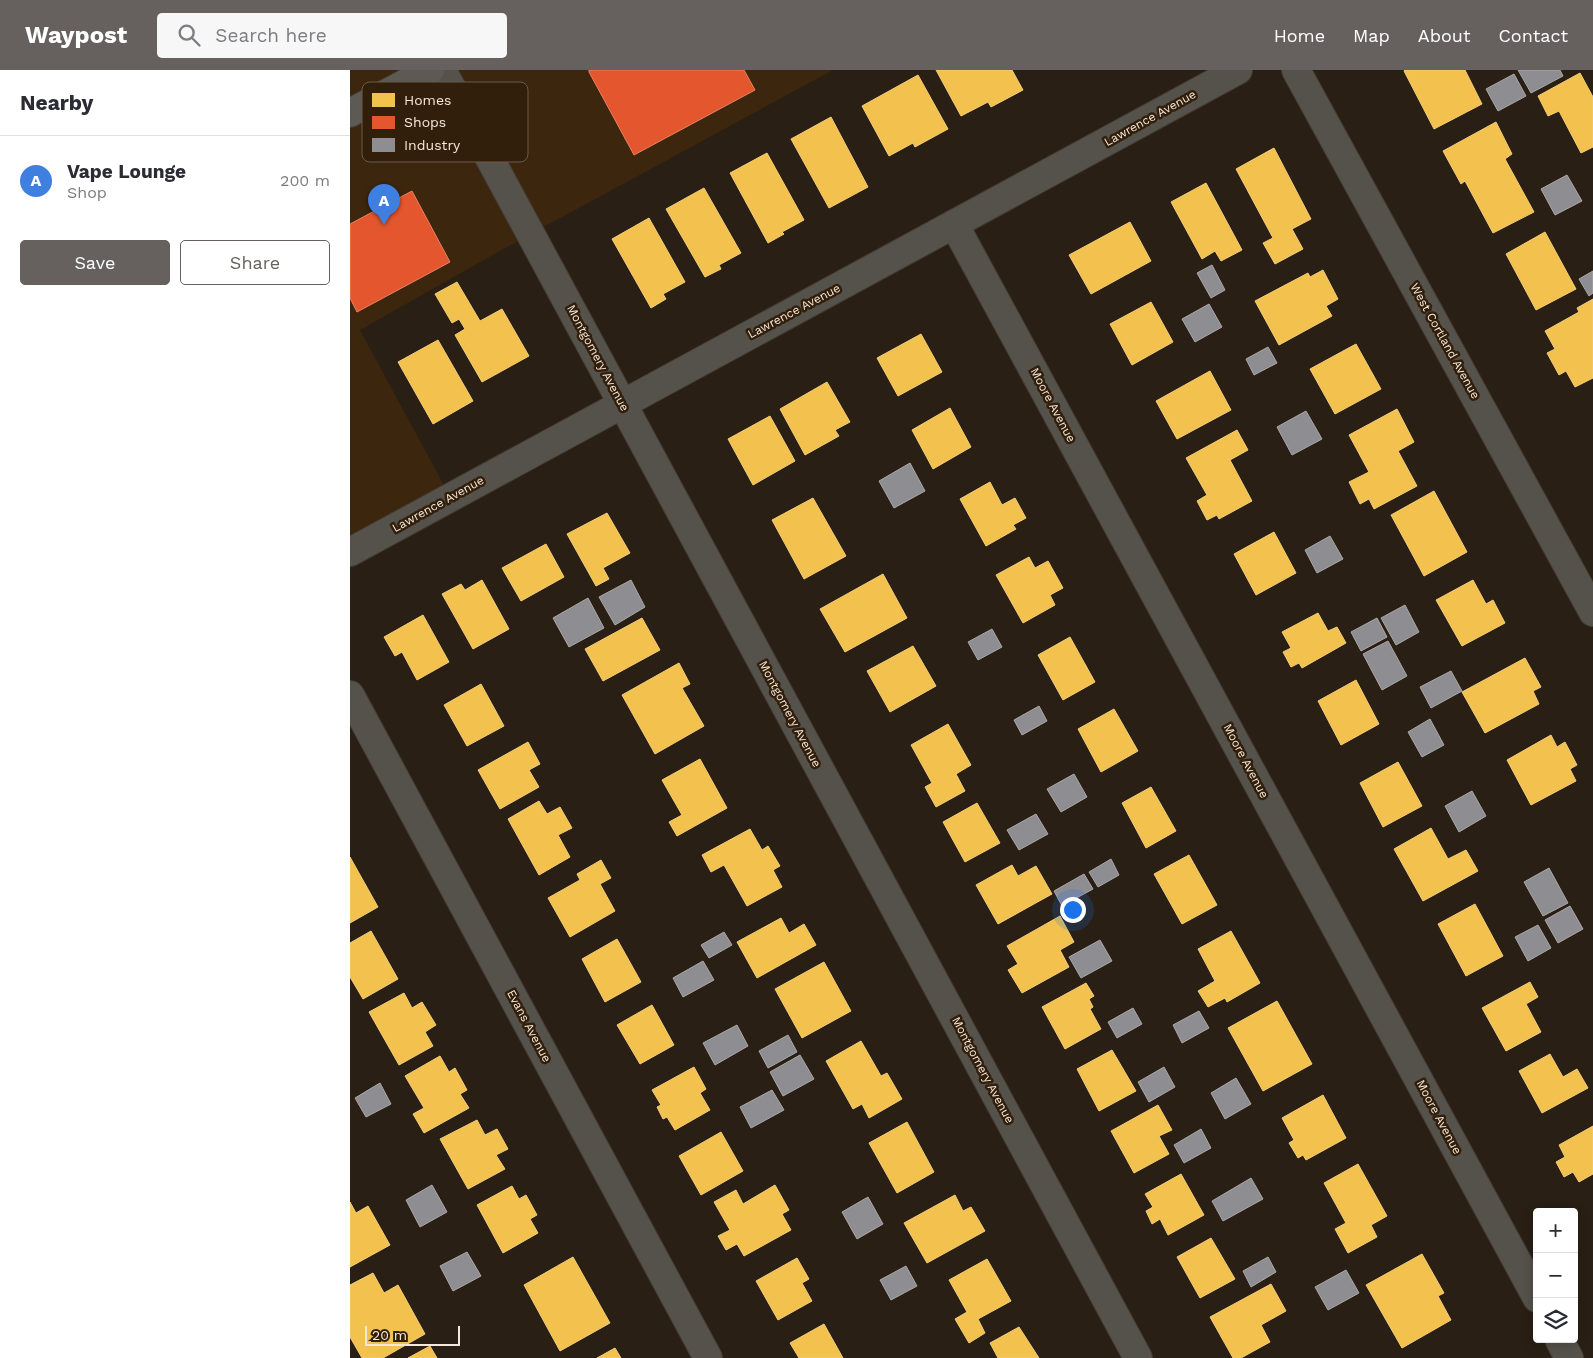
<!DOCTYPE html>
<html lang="en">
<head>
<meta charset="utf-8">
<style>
	:root { --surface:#fff; --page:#f7f7f7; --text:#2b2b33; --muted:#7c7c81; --line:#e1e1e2; --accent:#66615f }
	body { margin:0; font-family:"Work Sans",sans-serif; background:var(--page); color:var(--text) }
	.controls { position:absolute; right:15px; bottom:15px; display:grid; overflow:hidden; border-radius:5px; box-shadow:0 2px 12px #0003 }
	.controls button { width:45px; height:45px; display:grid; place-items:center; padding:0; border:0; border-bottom:1px solid var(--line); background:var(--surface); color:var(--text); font:25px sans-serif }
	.scale { position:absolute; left:15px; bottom:12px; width:95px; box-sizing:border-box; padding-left:5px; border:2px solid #f5e8db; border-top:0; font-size:14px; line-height:18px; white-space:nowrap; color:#f5e8db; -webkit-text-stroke:4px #321f0b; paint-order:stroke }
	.you { position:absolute; left:722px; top:839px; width:18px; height:18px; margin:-12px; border:4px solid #fff; border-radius:50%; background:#1a73e8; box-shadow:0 0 0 8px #1a73e833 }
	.badge { display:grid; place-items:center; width:32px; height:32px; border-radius:50%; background:var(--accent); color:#fff; font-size:16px; font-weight:700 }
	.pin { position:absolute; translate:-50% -41px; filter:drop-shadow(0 1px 2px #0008) }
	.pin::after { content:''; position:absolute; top:26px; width:18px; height:15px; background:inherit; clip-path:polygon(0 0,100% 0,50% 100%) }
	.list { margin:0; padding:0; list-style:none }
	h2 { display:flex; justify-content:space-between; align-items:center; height:65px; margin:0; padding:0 20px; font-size:21px }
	h2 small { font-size:16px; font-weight:400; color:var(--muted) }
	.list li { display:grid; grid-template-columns:32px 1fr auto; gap:15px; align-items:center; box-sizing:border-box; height:90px; padding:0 20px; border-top:1px solid var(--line) }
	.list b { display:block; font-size:19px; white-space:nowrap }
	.list p { margin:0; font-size:16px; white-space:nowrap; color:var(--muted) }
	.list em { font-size:16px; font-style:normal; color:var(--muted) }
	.actions { display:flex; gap:10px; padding:15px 20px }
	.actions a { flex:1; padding:11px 0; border:1px solid var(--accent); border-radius:5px; text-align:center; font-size:18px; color:var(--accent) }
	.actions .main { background:var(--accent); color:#fff }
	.icon { flex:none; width:28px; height:28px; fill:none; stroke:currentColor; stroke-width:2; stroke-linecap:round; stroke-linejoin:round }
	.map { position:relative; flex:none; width:1243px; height:1288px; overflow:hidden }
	header { display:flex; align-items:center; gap:30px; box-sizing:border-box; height:70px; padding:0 25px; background:var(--accent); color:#fff }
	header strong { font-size:24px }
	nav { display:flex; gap:28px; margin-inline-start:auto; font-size:18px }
	.search { width:350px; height:45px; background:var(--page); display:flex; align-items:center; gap:12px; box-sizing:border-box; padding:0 18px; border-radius:5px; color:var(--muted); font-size:19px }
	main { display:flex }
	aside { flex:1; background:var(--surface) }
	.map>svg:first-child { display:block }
	.built { fill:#3c260d }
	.homes { fill:#f2c14e; stroke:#f3cd78 }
	.shops { fill:#e4572e; stroke:#e98262 }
	.industry { fill:#8d8d92; stroke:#aca8a8 }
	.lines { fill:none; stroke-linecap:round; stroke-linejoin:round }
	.street-casing { stroke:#443b32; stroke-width:30 }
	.primary-casing { stroke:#443b32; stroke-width:30 }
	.street { stroke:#55524c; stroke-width:28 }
	.primary { stroke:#5d5953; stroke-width:28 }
	.labels { text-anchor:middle; stroke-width:5; stroke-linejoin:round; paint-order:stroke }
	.street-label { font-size:12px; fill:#f5e8db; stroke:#321f0b }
	.key { fill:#321f0b; stroke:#6c5b49; stroke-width:1 }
	.key-label { font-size:14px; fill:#f5e8db }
</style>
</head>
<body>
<header>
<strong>Waypost</strong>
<div class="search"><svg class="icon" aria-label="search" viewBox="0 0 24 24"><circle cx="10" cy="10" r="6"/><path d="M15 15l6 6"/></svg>Search here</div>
<nav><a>Home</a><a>Map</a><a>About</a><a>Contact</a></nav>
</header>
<main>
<aside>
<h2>Nearby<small></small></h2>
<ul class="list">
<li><span class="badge" style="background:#3f7fe0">A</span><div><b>Vape Lounge</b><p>Shop</p></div><em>200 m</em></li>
</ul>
<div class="actions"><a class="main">Save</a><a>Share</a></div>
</aside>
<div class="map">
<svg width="1243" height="1288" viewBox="0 0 1243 1288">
	<rect width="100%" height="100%" fill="#291f14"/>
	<!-- built -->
	<polygon class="built" points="0,0 483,0 148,182 10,260 96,419 0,471"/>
	<!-- homes -->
	<g class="homes">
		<polygon points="586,0 662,0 673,20 641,37 638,32 611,46"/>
		<polygon points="1055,0 1115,0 1132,34 1084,59 1054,1"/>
		<polygon points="1230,3 1243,27 1243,77 1231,83 1209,41 1198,46 1188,26"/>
		<polygon points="568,5 598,59 565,77 563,73 539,86 512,36"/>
		<polygon points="481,47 518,117 479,138 441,69"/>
		<polygon points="1146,52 1162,84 1155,89 1184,142 1143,163 1115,111 1111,114 1093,81"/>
		<polygon points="924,78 961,149 942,159 953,179 925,194 913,173 923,168 886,99"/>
		<polygon points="417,83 454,150 432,162 434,164 418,173 380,103"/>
		<polygon points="856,113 892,180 871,191 865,181 852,189 821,132"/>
		<polygon points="354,118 391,183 369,195 371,199 355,207 316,139"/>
		<polygon points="299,148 335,212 313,224 316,229 301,238 262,169"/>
		<polygon points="780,152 801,191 741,224 719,185"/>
		<polygon points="1195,162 1226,219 1186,240 1156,184"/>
		<polygon points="973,200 988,229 976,236 982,246 929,275 905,231 958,203 960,207"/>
		<polygon points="107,212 130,251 152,239 179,286 132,312 105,265 115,259 109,249 102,253 85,224"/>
		<polygon points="1243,229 1243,308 1225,317 1216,301 1209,305 1197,283 1205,279 1195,261 1229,242 1227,238"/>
		<polygon points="801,232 823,272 782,295 760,254"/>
		<polygon points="571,264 592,302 548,326 527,288"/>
		<polygon points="88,270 123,331 83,354 48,292"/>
		<polygon points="1006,274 1031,319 985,344 960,299"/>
		<polygon points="860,301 881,340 827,369 806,331"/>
		<polygon points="477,312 500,352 485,360 489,366 455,385 430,339"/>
		<polygon points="600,338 621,377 583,399 562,360"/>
		<polygon points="1047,339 1064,372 1048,381 1067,416 1024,439 1019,429 1010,434 999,412 1019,402 999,365"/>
		<polygon points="420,346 445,391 403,415 378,369"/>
		<polygon points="887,360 898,380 880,390 902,431 869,449 867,445 857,450 847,431 857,425 836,388"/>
		<polygon points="640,412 652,435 665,428 676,448 663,455 666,459 636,476 610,429"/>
		<polygon points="1084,421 1117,482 1074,506 1041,445"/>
		<polygon points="463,428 496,486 454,509 422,450"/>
		<polygon points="257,443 280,483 253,498 259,509 246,516 217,464"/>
		<polygon points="924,462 946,503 906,525 884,484"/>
		<polygon points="196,474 214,507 171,531 152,498"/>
		<polygon points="679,487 685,498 698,491 713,518 700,525 705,535 673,553 646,505"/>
		<polygon points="533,504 557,548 495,582 470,539"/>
		<polygon points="132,510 159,559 123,579 92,524 111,514 115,520"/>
		<polygon points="1123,510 1136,534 1143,530 1155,553 1112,576 1086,530"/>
		<polygon points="968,543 978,561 987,557 996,573 952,598 949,593 941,597 933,582 941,578 932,562"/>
		<polygon points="73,545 99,592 67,610 52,582 45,586 34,567"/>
		<polygon points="292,548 310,580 253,611 235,579"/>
		<polygon points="720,567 745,612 713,630 688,585"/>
		<polygon points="563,576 586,616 540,642 517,601"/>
		<polygon points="1175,588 1191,617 1183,621 1189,634 1135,663 1112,622"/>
		<polygon points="329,593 340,614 332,618 354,656 305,684 272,625"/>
		<polygon points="1006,610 1029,654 991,675 968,631"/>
		<polygon points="131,614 154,656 117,676 94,635"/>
		<polygon points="764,639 788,681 751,702 728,659"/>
		<polygon points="598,654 621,695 606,704 615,721 586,737 575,717 582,713 561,675"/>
		<polygon points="1201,665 1207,677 1215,672 1227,695 1220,699 1226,711 1181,735 1157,690"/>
		<polygon points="178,672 190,694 179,700 189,717 150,739 128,700"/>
		<polygon points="350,689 377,738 327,766 319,752 332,745 312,710"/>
		<polygon points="1048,692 1072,736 1033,757 1010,713"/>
		<polygon points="801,717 826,761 796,778 772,733"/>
		<polygon points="189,731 197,744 210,737 222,758 208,765 220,787 189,805 158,749"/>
		<polygon points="627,733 650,773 615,792 593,752"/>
		<polygon points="1081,758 1098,789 1116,780 1128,801 1073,831 1044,779"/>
		<polygon points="400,759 412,780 418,776 430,796 423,800 432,817 397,836 374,795 361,802 352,785"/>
		<polygon points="839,785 867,835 832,854 804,804"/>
		<polygon points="0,787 28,837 0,853"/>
		<polygon points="251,790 261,808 250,814 265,841 220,867 198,828 230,810 227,804"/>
		<polygon points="662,795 668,806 686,796 702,824 648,854 626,815"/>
		<polygon points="1125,834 1153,886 1116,906 1088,854"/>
		<polygon points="710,846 724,872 710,880 719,897 672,923 658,900 668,894 657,876"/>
		<polygon points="431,848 439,863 454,854 466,875 407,908 387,872"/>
		<polygon points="21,861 48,909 13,929 0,907 0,873"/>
		<polygon points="881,861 910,913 877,932 875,928 858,937 848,921 865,911 848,879"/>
		<polygon points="267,869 291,912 255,932 232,889"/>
		<polygon points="474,892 501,941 452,968 425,919"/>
		<polygon points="1180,912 1188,927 1176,934 1191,962 1156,981 1132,938"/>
		<polygon points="736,913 744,926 739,929 743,937 740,939 751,959 715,979 692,937"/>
		<polygon points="54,923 62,938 72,932 86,955 75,962 83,976 49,995 19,942"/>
		<polygon points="927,931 962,994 913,1021 878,958"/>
		<polygon points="302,935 324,975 290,994 267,955"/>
		<polygon points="511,971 531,1006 537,1003 552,1029 519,1048 512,1034 503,1039 476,991"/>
		<polygon points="762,980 786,1021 749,1041 727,999"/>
		<polygon points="1200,984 1213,1007 1227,999 1238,1018 1192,1043 1169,1001"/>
		<polygon points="90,986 99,1002 105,998 117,1020 110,1024 119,1038 74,1063 63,1044 74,1038 55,1006"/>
		<polygon points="344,997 356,1019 350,1023 360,1040 325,1060 317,1047 313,1049 307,1037 311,1035 302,1020"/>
		<polygon points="973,1025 996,1068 956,1090 953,1085 948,1088 939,1073 944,1070 932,1048"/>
		<polygon points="808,1035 822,1060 809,1066 819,1084 784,1103 761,1061"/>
		<polygon points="127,1050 135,1065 147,1059 158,1079 146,1085 155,1099 118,1119 90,1069"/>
		<polygon points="557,1052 584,1102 547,1123 519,1073"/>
		<polygon points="1243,1056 1243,1104 1229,1112 1223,1102 1214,1107 1206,1092 1215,1087 1209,1075"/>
		<polygon points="371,1062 393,1101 351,1125 329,1086"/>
		<polygon points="1008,1094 1037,1146 1021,1155 1027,1167 998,1183 985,1159 996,1153 974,1113"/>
		<polygon points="831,1104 854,1145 818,1165 810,1149 802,1154 796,1141 803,1137 795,1124"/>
		<polygon points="425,1115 439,1140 432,1144 441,1160 394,1186 387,1174 376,1180 368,1166 380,1160 364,1132 386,1120 393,1134"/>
		<polygon points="162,1116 169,1129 176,1125 187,1145 180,1149 188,1163 153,1183 127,1135"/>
		<polygon points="605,1125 613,1141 621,1137 635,1161 577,1193 554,1153"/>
		<polygon points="0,1132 6,1143 18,1136 40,1175 0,1197"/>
		<polygon points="861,1168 885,1209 850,1228 827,1187"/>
		<polygon points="1072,1184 1094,1223 1088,1226 1101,1250 1052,1278 1016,1215"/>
		<polygon points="223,1187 260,1253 210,1281 174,1215"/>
		<polygon points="447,1188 459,1209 452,1213 462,1231 428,1250 406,1211"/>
		<polygon points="637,1189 661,1231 628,1249 635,1263 619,1273 605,1249 617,1242 599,1210"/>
		<polygon points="23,1203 34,1223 48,1215 75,1264 33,1288 12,1288 0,1267 0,1215"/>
		<polygon points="921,1214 936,1241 911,1255 920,1272 891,1288 883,1288 860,1247"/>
		<polygon points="474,1254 493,1288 449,1288 440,1273"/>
		<polygon points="669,1257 689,1288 648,1288 640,1273"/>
		<polygon points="80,1276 87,1288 58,1288"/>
		<polygon points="265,1278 271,1288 247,1288"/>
	</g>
	<!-- shops -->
	<g class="shops">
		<polygon points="239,0 394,0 405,20 284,85 239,2"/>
		<polygon points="62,121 100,192 7,242 0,228 0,154"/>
	</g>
	<!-- industry -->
	<g class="industry">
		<polygon points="1168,0 1210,0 1213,6 1181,23"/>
		<polygon points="1164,4 1176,26 1148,41 1136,19"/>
		<polygon points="1217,105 1232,131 1205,145 1191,119"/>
		<polygon points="862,195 875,220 861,228 847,203"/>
		<polygon points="1243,201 1243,223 1239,226 1229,209"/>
		<polygon points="859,234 872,257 845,272 832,249"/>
		<polygon points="918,277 927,293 904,305 896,289"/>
		<polygon points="956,341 972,369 942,385 927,357"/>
		<polygon points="560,393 575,421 544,438 529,411"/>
		<polygon points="980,466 993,489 967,503 955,480"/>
		<polygon points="281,510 295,537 265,555 249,527"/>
		<polygon points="238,528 254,558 219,577 203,548"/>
		<polygon points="1055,535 1069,562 1046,575 1031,548"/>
		<polygon points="1027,548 1037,567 1011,581 1001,562"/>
		<polygon points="642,559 652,577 628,590 618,572"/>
		<polygon points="1038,571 1057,606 1032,620 1013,584"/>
		<polygon points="1101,601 1112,621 1081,638 1070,617"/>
		<polygon points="689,636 697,651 672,665 664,650"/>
		<polygon points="1080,649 1094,675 1072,687 1058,662"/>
		<polygon points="724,704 737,727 711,742 697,719"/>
		<polygon points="1122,721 1136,746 1109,762 1095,736"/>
		<polygon points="686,744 698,764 669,780 657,760"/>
		<polygon points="761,789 769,805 748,817 739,802"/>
		<polygon points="1199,798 1218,833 1193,846 1174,812"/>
		<polygon points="734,804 743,819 712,836 704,821"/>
		<polygon points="1220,836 1233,859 1208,873 1195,850"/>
		<polygon points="1188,855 1201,878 1178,891 1165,867"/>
		<polygon points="374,862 382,875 359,888 351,875"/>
		<polygon points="750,870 762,891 731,908 719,887"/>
		<polygon points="353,891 364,910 333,927 323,908"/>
		<polygon points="783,938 792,954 767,968 758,952"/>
		<polygon points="849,941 859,958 832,973 823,955"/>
		<polygon points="387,955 398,976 365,995 353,973"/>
		<polygon points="438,965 447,982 418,998 409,981"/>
		<polygon points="450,985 464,1009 433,1026 420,1002"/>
		<polygon points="814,997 825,1017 799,1032 788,1012"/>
		<polygon points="886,1008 901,1034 875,1049 861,1023"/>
		<polygon points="30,1013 41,1034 16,1047 5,1028"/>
		<polygon points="422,1020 434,1040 401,1058 390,1037"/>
		<polygon points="851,1059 861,1078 834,1093 824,1075"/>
		<polygon points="901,1108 913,1129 873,1151 862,1131"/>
		<polygon points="82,1115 97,1142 70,1157 56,1130"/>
		<polygon points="518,1127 533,1154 507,1169 492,1142"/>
		<polygon points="117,1182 131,1206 103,1221 90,1196"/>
		<polygon points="918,1187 926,1202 901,1217 893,1201"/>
		<polygon points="556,1196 567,1216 541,1230 530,1210"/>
		<polygon points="996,1200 1009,1223 978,1240 965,1217"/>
	</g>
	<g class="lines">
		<!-- street casing -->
		<g class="street-casing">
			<g id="street">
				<polyline points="92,0 788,1288"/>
				<polyline points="946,0 1243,542"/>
				<polyline points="604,154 1187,1228"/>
				<polyline points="0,482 888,0"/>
				<polyline points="0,625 358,1288"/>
				<polyline points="1209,1269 1219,1288"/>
			</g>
		</g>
		<!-- primary casing -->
		<g class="primary-casing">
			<polyline id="primary" points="0,43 80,0"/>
		</g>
		<!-- street -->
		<use href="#street" class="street"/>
		<!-- primary -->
		<use href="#primary" class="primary"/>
	</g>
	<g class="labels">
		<!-- street labels -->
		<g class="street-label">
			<text transform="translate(800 48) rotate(-29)" y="4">Lawrence Avenue</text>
			<text transform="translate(444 241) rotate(-28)" y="4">Lawrence Avenue</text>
			<text transform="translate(1095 271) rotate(61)" y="4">West Cortland Avenue</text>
			<text transform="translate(248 288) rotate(62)" y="4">Montgomery Avenue</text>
			<text transform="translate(703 335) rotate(62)" y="4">Moore Avenue</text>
			<text transform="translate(88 434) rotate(-29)" y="4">Lawrence Avenue</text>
			<text transform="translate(440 644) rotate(62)" y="4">Montgomery Avenue</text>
			<text transform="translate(896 691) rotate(62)" y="4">Moore Avenue</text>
			<text transform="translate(179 956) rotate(62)" y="4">Evans Avenue</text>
			<text transform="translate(633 1000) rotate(62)" y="4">Montgomery Avenue</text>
			<text transform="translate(1089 1047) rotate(62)" y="4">Moore Avenue</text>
		</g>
	</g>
	<!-- legend -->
	<rect x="12" y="12" width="166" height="80" rx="8" class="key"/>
	<rect x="22" y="23" width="23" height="14" fill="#f2c14e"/>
	<rect x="22" y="46" width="23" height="13" fill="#e4572e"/>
	<rect x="22" y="68" width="23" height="14" fill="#8d8d92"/>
	<g class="key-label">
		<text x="54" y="35">Homes</text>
		<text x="54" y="57">Shops</text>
		<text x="54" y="80">Industry</text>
	</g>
</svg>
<div class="controls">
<button>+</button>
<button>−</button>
<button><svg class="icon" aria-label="layers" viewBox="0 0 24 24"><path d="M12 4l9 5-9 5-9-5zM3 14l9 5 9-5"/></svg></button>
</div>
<div class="scale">20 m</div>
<div class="you"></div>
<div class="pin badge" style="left:34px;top:155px;background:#3f7fe0">A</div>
</div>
</main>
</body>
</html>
